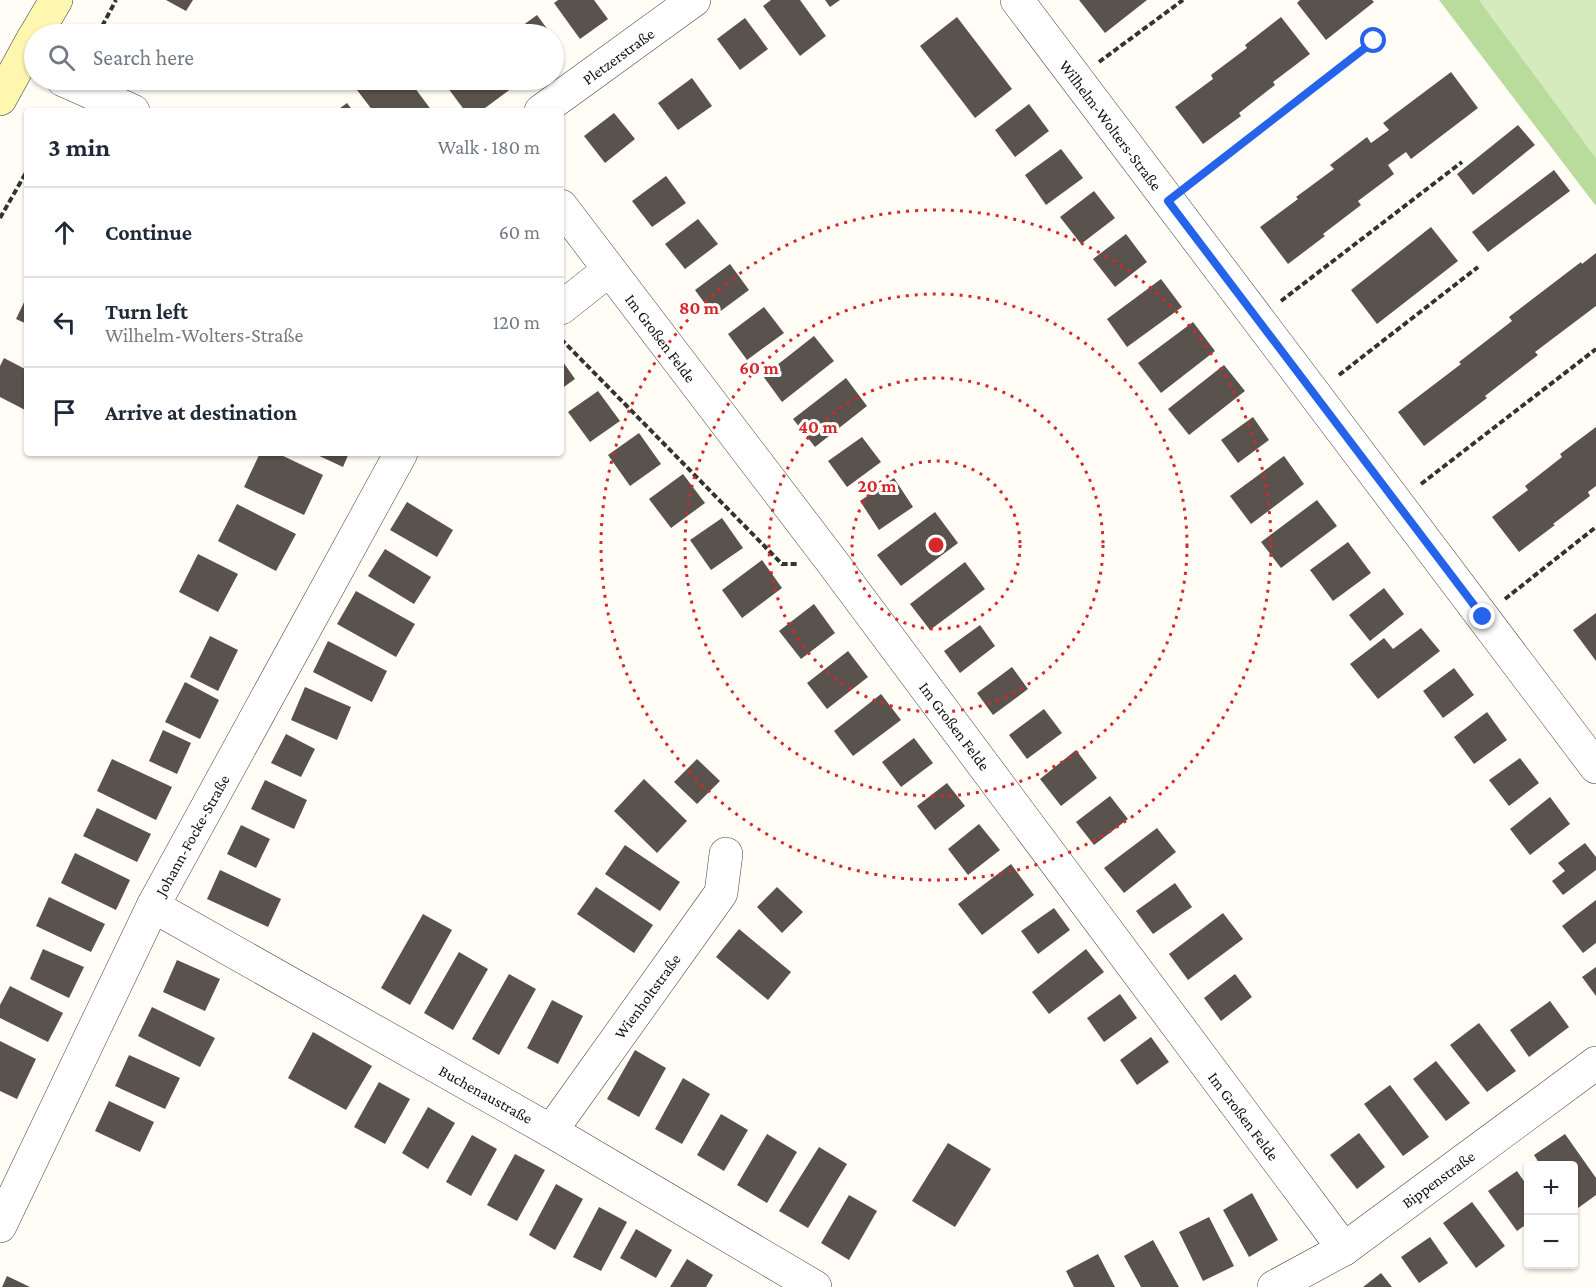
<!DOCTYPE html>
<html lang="en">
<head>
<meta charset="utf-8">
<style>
	:root { --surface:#fff; --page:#f6f6f7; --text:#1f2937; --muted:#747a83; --line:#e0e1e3 }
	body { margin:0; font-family:"Crimson Pro",serif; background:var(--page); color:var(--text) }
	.controls { position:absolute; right:18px; bottom:18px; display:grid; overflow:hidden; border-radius:6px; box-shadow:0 2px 4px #0004 }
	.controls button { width:54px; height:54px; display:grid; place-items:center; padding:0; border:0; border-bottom:2px solid var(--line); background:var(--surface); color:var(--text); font:30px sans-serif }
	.stop { position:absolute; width:18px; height:18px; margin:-14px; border:4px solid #2563eb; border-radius:50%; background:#fff }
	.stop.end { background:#2563eb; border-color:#fff; box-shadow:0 2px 6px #0008 }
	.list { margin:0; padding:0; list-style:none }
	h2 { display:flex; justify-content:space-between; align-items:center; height:78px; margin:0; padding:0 24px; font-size:26px }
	h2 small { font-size:20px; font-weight:400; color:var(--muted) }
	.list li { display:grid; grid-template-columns:39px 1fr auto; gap:18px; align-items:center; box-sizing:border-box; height:90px; padding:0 24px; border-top:2px solid var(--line) }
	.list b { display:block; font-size:22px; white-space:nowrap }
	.list p { margin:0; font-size:20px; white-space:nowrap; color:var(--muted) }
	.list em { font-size:20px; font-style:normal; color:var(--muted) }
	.icon { flex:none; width:33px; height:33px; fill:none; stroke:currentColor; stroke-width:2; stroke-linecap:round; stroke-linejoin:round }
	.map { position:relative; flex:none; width:1596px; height:1287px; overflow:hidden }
	.search { position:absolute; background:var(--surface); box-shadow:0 2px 4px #0004; left:24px; top:24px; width:540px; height:66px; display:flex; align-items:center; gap:15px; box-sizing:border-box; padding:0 21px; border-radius:33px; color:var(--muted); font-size:22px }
	.panel { position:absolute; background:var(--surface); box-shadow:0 2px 4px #0004; left:24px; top:108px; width:540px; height:348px; border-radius:6px }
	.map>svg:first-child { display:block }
	.green { fill:#d5ebbd }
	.forest { fill:#b9dc9c }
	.building { fill:#5a524d }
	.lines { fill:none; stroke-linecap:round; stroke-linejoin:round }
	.minor-casing { stroke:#444; stroke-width:34 }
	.secondary-casing { stroke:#333; stroke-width:34 }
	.path { stroke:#333; stroke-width:4; stroke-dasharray:6 3; stroke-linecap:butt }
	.minor { stroke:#fff; stroke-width:33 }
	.secondary { stroke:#fff6b0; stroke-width:33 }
	.route { stroke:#2563eb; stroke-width:8 }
	.ring { fill:none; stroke:#d62828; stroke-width:3; stroke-dasharray:3 6 }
	.labels { text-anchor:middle; stroke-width:6; stroke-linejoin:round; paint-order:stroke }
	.street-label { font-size:16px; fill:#111; stroke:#fff }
	.centre { fill:#d62828; stroke:#fff; stroke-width:3 }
	.ring-label { font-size:18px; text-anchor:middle; font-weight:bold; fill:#d62828; stroke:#fff; stroke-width:6; stroke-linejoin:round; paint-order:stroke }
</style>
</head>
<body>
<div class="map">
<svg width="1596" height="1287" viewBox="0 0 1596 1287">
	<rect width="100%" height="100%" fill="#fffdf5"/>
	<!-- green -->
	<polygon class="green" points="1479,0 1596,0 1596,158"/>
	<!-- forest -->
	<polygon class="forest" points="1439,0 1479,0 1596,158 1596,206"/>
	<!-- building -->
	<g class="building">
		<polygon points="166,0 193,0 186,11"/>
		<polygon points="558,0 594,0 608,19 580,39 554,3"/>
		<polygon points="771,0 800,0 826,36 800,56 763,6"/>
		<polygon points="825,0 840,0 830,7"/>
		<polygon points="1079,0 1147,0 1105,33"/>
		<polygon points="1300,0 1372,0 1374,2 1326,40 1297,3"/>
		<polygon points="537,15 551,34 511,34"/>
		<polygon points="957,17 1012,89 975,118 920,46"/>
		<polygon points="1281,17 1310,54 1273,82 1275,85 1239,113 1241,116 1203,144 1175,107 1213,79 1211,75 1247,48 1245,45"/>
		<polygon points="745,18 768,49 740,70 717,39"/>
		<polygon points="484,28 489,34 476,34"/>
		<polygon points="554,37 563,50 554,57"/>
		<polygon points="1451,72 1478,108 1411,159 1406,152 1388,165 1394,174 1358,201 1361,205 1323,234 1325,236 1288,264 1260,227 1298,199 1296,197 1334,169 1330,165 1367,137 1371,143 1389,130 1383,123"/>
		<polygon points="692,78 712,106 678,130 658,103"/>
		<polygon points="372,80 409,80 432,111 373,111 357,90"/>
		<polygon points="442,80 523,80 481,111 465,111"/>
		<polygon points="347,103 353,111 336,111"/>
		<polygon points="1029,104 1049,131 1015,157 995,130"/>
		<polygon points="614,113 635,139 605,163 584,136"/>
		<polygon points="1518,125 1535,145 1473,195 1457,174"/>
		<polygon points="1061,149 1083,178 1046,205 1025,175"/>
		<polygon points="1554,170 1570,191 1488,252 1472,232"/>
		<polygon points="666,176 686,203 652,227 632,201"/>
		<polygon points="1094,191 1115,218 1081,244 1060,217"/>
		<polygon points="698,219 718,244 685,269 665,244"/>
		<polygon points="1431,227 1458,261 1377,324 1351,290"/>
		<polygon points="1126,234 1147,262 1115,287 1093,259"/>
		<polygon points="1596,253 1596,306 1535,352 1538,355 1485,396 1487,398 1424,446 1398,412 1461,364 1459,362 1512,321 1509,317 1581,262 1582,264"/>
		<polygon points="730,264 749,290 714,316 695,290"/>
		<polygon points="1161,279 1182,307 1127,347 1107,319"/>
		<polygon points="27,296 27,324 16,319"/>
		<polygon points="764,307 784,333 747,360 728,334"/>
		<polygon points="1193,322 1215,351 1161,393 1138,363"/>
		<polygon points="814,336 834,361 782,402 763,376"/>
		<polygon points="4,358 27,370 27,411 0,397 0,366"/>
		<polygon points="561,359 575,379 561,389"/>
		<polygon points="1224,365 1245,391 1189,435 1168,409"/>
		<polygon points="846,378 867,406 815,447 793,419"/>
		<polygon points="598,391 620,421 590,442 568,412"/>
		<polygon points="1253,417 1269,440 1238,463 1221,440"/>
		<polygon points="1596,427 1596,486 1588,492 1590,496 1553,524 1555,525 1519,552 1492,517 1528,490 1525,486 1562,457 1560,454"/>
		<polygon points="639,433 661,464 630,486 608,455"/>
		<polygon points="862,437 881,462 847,487 828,461"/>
		<polygon points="260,453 277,453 323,475 304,515 244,487"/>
		<polygon points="313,453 349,453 343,467"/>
		<polygon points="1284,456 1304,484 1251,524 1230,496"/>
		<polygon points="683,474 705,503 671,528 649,499"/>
		<polygon points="894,478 913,507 879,530 860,501"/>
		<polygon points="1317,500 1337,526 1281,568 1261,542"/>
		<polygon points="407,502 453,530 437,557 390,530"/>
		<polygon points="237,504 296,534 276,571 218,541"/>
		<polygon points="935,512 958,543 901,586 877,555"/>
		<polygon points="722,518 743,548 711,570 690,540"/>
		<polygon points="1348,542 1371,573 1333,601 1310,570"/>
		<polygon points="385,549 431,577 414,604 368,576"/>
		<polygon points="198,554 238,574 218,612 179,592"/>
		<polygon points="762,560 782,588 742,618 722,590"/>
		<polygon points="965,562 985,589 930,630 910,604"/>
		<polygon points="1384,588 1404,614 1370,641 1349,615"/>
		<polygon points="356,591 415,624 396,657 337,624"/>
		<polygon points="814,604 835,633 801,659 779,631"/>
		<polygon points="1596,613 1596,661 1573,630"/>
		<polygon points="980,625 995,646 960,673 944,651"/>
		<polygon points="1421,628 1440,651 1378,699 1350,664 1384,638 1393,649"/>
		<polygon points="210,636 238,650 218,691 190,677"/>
		<polygon points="328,641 387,671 372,702 313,672"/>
		<polygon points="848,651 868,677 827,709 807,683"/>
		<polygon points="1012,667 1028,689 993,715 977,693"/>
		<polygon points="1454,668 1474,695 1443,718 1423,691"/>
		<polygon points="185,682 219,700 200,739 165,722"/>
		<polygon points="305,687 351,707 337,740 291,720"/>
		<polygon points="881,694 901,720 853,756 834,731"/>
		<polygon points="1044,709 1062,733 1027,759 1009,735"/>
		<polygon points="1487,712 1507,740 1474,764 1454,737"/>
		<polygon points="163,730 191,743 177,774 149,761"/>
		<polygon points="286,734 315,749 301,777 271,763"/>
		<polygon points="914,738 933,763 901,787 882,762"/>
		<polygon points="1076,750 1097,778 1061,806 1040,779"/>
		<polygon points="1520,758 1539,783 1509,806 1489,780"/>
		<polygon points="112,759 172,787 156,820 97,791"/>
		<polygon points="697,759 720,781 697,804 674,782"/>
		<polygon points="644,779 687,821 657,853 614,811"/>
		<polygon points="265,780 307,800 294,829 251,809"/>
		<polygon points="947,783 965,806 935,830 917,806"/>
		<polygon points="1110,796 1128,819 1094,845 1076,822"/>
		<polygon points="1550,797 1570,824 1530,855 1510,829"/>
		<polygon points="97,808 151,834 137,862 83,836"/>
		<polygon points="979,824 1000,850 968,875 948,849"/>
		<polygon points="241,825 270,839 256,868 227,854"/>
		<polygon points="1157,828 1176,852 1124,893 1104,868"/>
		<polygon points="1585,843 1596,857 1596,870 1563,895 1552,881 1565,871 1558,863"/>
		<polygon points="625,845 680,882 660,911 605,874"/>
		<polygon points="75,853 130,880 116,910 61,883"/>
		<polygon points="1011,864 1034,895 982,935 958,904"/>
		<polygon points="220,870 281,899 268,927 207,899"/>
		<polygon points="1175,883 1192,907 1153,934 1136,911"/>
		<polygon points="596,887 653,925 634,953 577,914"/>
		<polygon points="777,887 803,912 782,933 757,907"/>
		<polygon points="49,897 105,924 91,952 36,926"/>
		<polygon points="1596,900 1596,943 1583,953 1562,926"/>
		<polygon points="1054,908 1070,930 1038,954 1021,931"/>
		<polygon points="1223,913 1243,939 1188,980 1169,954"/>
		<polygon points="423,914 452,930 410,1005 381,988"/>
		<polygon points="739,929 791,972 768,1000 716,957"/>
		<polygon points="43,949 84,967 69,998 30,979"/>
		<polygon points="1086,949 1104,972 1049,1014 1032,992"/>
		<polygon points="459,952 488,969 453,1030 424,1013"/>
		<polygon points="177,960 220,979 205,1011 163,992"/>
		<polygon points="1596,967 1596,996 1582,977"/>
		<polygon points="509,974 536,989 499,1055 472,1039"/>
		<polygon points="1235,974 1252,997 1221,1021 1204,998"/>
		<polygon points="10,986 63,1013 48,1042 0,1018 0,1005"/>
		<polygon points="1120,994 1137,1018 1104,1042 1087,1018"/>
		<polygon points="552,1000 583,1016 558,1064 527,1048"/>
		<polygon points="1550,1001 1569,1027 1529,1057 1510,1030"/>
		<polygon points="152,1007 215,1038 200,1067 138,1036"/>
		<polygon points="1479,1023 1516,1071 1487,1092 1450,1045"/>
		<polygon points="313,1032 372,1066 346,1110 288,1078"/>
		<polygon points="1151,1037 1169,1062 1137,1085 1120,1060"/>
		<polygon points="0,1041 36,1059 17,1099 0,1091"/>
		<polygon points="635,1050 666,1068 639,1117 607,1099"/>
		<polygon points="129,1055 180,1078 165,1109 115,1086"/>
		<polygon points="1436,1061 1470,1103 1446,1121 1413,1079"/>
		<polygon points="683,1078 710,1094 682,1144 655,1129"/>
		<polygon points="379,1082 410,1099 385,1144 354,1127"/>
		<polygon points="1390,1085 1429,1137 1403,1156 1364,1104"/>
		<polygon points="109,1101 154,1122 140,1152 95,1131"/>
		<polygon points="428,1107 455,1123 428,1169 402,1153"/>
		<polygon points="721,1114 748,1130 724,1171 697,1155"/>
		<polygon points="1359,1133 1385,1167 1357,1189 1330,1155"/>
		<polygon points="767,1134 797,1152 767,1203 737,1185"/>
		<polygon points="1565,1134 1596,1178 1596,1195 1574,1211 1574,1166 1541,1166 1534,1155"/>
		<polygon points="472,1135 497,1149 471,1196 446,1182"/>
		<polygon points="948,1143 991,1169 955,1227 912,1201"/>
		<polygon points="819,1147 847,1164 808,1228 779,1211"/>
		<polygon points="515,1154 545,1170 517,1221 487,1205"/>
		<polygon points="1517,1171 1528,1187 1528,1223 1517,1231 1488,1191"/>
		<polygon points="556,1184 583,1199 555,1250 529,1235"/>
		<polygon points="1252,1193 1278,1240 1249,1257 1223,1210"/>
		<polygon points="849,1195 877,1211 849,1260 821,1243"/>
		<polygon points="1472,1202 1505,1246 1476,1268 1443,1223"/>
		<polygon points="599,1207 627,1222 601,1271 573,1257"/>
		<polygon points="1209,1217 1234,1266 1203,1281 1179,1232"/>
		<polygon points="636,1229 672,1250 656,1278 620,1258"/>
		<polygon points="1430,1237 1448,1263 1419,1283 1401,1257"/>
		<polygon points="1153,1240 1179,1287 1141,1287 1124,1256"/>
		<polygon points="1098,1254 1115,1287 1074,1287 1066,1271"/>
		<polygon points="687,1259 713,1275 706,1287 670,1287"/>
		<polygon points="1381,1273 1392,1287 1363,1287"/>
		<polygon points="7,1276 30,1287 2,1287"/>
	</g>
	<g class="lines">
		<!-- minor casing -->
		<g class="minor-casing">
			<g id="minor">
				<polyline points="1017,0 1596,767"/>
				<polyline points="63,80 133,111"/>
				<polyline points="541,111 694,0"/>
				<polyline points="561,206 833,563 1344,1249"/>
				<polyline points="561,308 609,270"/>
				<polyline points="153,906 551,1131 815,1287"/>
				<polyline points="551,1131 721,893 726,854"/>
				<polyline points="0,1226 153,906 401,453"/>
				<polyline points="1274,1287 1344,1249 1596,1063"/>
			</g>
		</g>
		<!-- secondary casing -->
		<g class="secondary-casing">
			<g id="secondary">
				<polyline points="36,34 56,0"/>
				<polyline points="0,99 34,37"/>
			</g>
		</g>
		<!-- path -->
		<g class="path">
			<polyline points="98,34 116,0"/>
			<polyline points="1099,62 1183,0"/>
			<polyline points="1192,182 1374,41"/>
			<polyline points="0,218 27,171"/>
			<polyline points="1281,301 1462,162"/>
			<polyline points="561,339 782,564 797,564"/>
			<polyline points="1339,375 1478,267"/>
			<polyline points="1421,484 1596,349"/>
			<polyline points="1505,599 1596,527"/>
		</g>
		<!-- minor -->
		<use href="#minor" class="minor"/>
		<!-- secondary -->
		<use href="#secondary" class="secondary"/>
	</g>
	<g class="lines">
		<!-- route -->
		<polyline class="route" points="1374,41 1168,201 1483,617"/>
	</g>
	<!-- distance rings -->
	<g class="ring">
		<circle cx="936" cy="545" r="84"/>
		<circle cx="936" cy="545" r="167"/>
		<circle cx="936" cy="545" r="251"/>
		<circle cx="936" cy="545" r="335"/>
	</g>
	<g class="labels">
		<!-- street labels -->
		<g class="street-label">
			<text transform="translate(618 56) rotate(-36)" y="6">Pletzerstraße</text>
			<text transform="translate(1111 125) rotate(53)" y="6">Wilhelm-Wolters-Straße</text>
			<text transform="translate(661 338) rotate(53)" y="6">Im Großen Felde</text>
			<text transform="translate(955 726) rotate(53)" y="6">Im Großen Felde</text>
			<text transform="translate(192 835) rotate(-61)" y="6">Johann-Focke-Straße</text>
			<text transform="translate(647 996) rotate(-54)" y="6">Wienholtstraße</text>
			<text transform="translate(486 1094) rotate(29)" y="6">Buchenaustraße</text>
			<text transform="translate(1244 1116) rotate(53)" y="6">Im Großen Felde</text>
			<text transform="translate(1438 1179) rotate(-36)" y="6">Bippenstraße</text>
		</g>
	</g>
	<circle cx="936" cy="545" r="9" class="centre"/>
	<g class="ring-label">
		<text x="699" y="314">80 m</text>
		<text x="759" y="374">60 m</text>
		<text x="818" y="433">40 m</text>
		<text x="877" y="492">20 m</text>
	</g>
</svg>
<div class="controls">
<button>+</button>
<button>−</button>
</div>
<div class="stop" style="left:1374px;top:41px"></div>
<div class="stop end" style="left:1483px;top:617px"></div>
<div class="search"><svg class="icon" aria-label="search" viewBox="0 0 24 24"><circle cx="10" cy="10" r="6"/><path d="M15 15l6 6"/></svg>Search here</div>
<section class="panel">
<h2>3 min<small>Walk · 180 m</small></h2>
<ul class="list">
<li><svg class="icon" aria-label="ahead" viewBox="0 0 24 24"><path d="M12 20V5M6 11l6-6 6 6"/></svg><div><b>Continue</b></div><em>60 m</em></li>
<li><svg class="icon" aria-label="left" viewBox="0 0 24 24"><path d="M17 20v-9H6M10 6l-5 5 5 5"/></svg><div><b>Turn left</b><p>Wilhelm-Wolters-Straße</p></div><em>120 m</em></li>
<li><svg class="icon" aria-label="arrive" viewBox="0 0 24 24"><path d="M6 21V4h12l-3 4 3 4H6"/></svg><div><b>Arrive at destination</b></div></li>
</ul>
</section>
</div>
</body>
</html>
